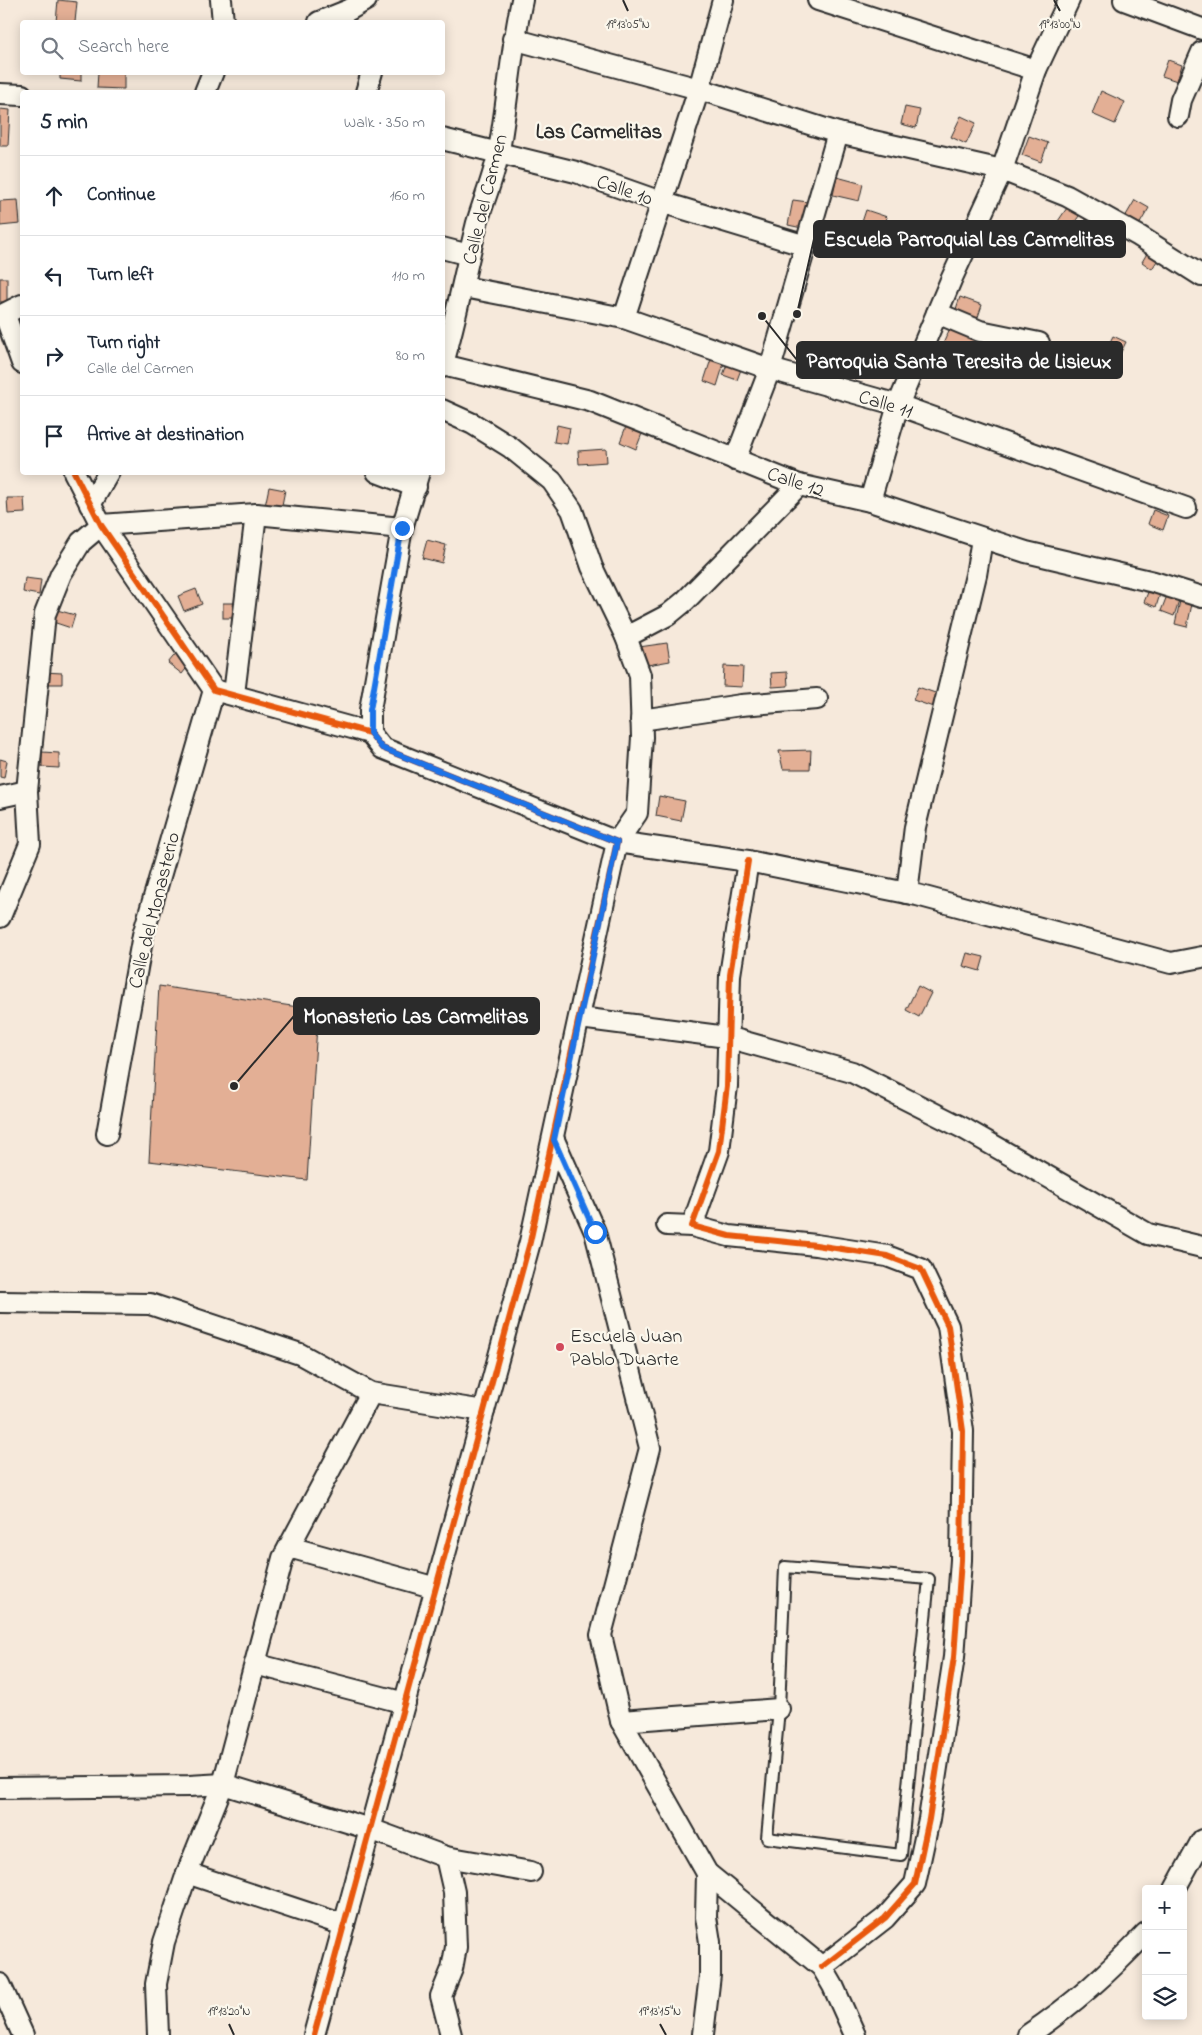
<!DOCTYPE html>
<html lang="en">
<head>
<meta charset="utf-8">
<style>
	:root { --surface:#fff; --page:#f2f2f3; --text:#1f2937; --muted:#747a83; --line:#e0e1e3 }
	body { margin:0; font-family:"Indie Flower",sans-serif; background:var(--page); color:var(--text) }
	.controls { position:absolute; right:15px; bottom:15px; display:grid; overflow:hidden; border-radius:5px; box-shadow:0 2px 12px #0003 }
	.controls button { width:45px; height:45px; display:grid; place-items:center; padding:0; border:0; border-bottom:1px solid var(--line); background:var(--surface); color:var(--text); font:25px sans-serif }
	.stop { position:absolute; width:15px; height:15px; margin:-11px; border:4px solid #1a73e8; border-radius:50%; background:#fff }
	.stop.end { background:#1a73e8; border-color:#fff; box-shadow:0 1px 5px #0008 }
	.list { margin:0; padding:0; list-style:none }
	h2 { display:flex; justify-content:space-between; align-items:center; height:65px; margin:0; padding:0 20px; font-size:21px }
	h2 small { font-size:16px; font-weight:400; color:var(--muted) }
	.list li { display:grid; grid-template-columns:32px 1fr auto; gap:15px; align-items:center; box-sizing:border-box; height:80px; padding:0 20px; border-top:1px solid var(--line) }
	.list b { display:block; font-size:19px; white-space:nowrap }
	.list p { margin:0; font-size:16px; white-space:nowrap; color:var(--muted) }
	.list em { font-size:16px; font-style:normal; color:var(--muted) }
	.icon { flex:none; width:28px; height:28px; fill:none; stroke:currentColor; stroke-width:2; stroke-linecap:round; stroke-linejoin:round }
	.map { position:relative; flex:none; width:1202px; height:2035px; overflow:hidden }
	.search { position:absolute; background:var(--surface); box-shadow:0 2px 12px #0003; left:20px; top:20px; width:425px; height:55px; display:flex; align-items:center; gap:12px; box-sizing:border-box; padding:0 18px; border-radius:5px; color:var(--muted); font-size:19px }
	.panel { position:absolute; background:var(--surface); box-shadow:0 2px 12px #0003; left:20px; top:90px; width:425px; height:385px; border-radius:5px }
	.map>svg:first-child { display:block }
	.building { fill:#e3af95; stroke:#2b2b2b }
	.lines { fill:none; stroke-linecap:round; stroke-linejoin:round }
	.lane-casing { stroke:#2b2b2b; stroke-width:14 }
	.street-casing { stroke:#2b2b2b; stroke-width:24 }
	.lane { stroke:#fbf7ec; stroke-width:10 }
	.street { stroke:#fbf7ec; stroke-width:20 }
	.cycleway-casing { stroke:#fbf7ec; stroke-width:9 }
	.cycleway { stroke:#e8590c; stroke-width:6 }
	.route { stroke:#1a73e8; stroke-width:6 }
	.ticks { fill:none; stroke:#2b2b2b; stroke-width:2 }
	.poi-dot { fill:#d1495b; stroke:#fbf7ec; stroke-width:2 }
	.labels { text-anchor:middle; stroke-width:4.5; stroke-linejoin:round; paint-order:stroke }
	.street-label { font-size:20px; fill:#2b2b2b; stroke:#fbf7ec }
	.poi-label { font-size:20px; fill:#2b2b2b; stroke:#fbf7ec; text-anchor:start }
	.neighbourhood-label { font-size:21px; font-weight:bold; fill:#2b2b2b; stroke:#fbf7ec }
	.ticks-label { font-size:12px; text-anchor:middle; fill:#2b2b2b; stroke:#fbf7ec; stroke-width:4.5; stroke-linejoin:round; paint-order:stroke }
	.leader { fill:none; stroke:#2b2b2b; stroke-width:2 }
	.callout-dot { fill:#2b2b2b; stroke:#fbf7ec; stroke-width:2 }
	.callout { fill:#2b2b2b; stroke:#2b2b2b; stroke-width:2 }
	.callout-label { font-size:21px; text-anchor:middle; font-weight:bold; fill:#fff }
</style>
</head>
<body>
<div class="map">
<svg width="1202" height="2035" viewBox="0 0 1202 2035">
	<rect width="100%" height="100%" fill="#f6e9db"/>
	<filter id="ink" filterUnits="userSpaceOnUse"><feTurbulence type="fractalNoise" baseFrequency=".02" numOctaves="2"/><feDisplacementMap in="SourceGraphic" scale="10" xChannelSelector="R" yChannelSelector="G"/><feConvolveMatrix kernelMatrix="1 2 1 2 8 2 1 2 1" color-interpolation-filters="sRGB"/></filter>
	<g filter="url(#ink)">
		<!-- building -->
		<g class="building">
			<polygon points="58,0 77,2 75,22 56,22"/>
			<polygon points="1168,60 1182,65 1177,81 1162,76"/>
			<polygon points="60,72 81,72 81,81 60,79"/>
			<polygon points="98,72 124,72 124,89 97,88"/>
			<polygon points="1101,91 1125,102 1115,124 1092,114"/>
			<polygon points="905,107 920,110 916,128 901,124"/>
			<polygon points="0,109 10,110 8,146 0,146"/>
			<polygon points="961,116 976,123 966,144 951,137"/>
			<polygon points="1029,136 1048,143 1041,162 1022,155"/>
			<polygon points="837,177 863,184 859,201 833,195"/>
			<polygon points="18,200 20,224 0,226 0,201"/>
			<polygon points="793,200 808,202 802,228 788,225"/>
			<polygon points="1135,200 1149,208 1139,225 1125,217"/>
			<polygon points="1069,205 1081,213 1066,235 1054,227"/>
			<polygon points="866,210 887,217 881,236 860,228"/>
			<polygon points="1149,250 1160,256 1152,269 1142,262"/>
			<rect x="0" y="278" width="7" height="24"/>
			<polygon points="960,297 982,305 977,320 955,312"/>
			<polygon points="951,326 976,338 967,358 942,346"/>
			<polygon points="1113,336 1126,342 1118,358 1105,352"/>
			<polygon points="712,356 725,360 717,386 704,381"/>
			<polygon points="729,359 743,364 737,380 723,375"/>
			<polygon points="627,424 643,431 636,449 620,442"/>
			<polygon points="557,425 570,428 567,444 554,442"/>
			<polygon points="606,449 607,462 579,464 578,451"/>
			<polygon points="269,487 285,490 281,510 265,506"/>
			<polygon points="7,498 24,498 25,513 8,514"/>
			<polygon points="1153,510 1168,516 1163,530 1148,524"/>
			<polygon points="427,540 446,545 442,563 422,558"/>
			<polygon points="25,578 41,580 39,595 23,592"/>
			<polygon points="196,589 202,604 184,611 178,596"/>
			<polygon points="1149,590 1160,594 1156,607 1144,602"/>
			<polygon points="1168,593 1180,597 1174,616 1161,611"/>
			<polygon points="1180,601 1192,604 1187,627 1175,624"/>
			<rect x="223" y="603" width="22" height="15"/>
			<polygon points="57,610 75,615 71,628 53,622"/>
			<polygon points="667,643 670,661 642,666 639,647"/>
			<polygon points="183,645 196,656 182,674 168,663"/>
			<polygon points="724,666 743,667 742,687 723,686"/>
			<polygon points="44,672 62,673 62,684 44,684"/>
			<polygon points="787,672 788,686 772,687 771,673"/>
			<polygon points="918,687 941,695 936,708 913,700"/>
			<polygon points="811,750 810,769 783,769 779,751"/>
			<polygon points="42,752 59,753 59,768 42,767"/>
			<polygon points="0,759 7,761 4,778 0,777"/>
			<polygon points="659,796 685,801 681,821 656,816"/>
			<polygon points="967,953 984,957 980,971 963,966"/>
			<polygon points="159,986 318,1010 307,1180 149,1161"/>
			<polygon points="918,986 931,993 919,1017 906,1010"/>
		</g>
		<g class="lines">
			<!-- lane casing -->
			<g class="lane-casing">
				<polygon id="lane" points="785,1567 929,1579 901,1855 767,1838 779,1709"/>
			</g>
			<!-- street casing -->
			<g class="street-casing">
				<g id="street">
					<polyline points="221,0 223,22"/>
					<polyline points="818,0 1036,70"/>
					<polyline points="1124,0 1202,29"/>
					<polyline points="319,22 349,10 366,0"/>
					<polyline points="513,39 699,89 838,133 1002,170 1067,196 1139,236 1202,276"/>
					<polyline points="205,92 213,72"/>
					<polyline points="366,92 372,72"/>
					<polyline points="0,94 22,95"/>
					<polyline points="1178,116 1181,100 1202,52"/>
					<polyline points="442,139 576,172 661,202 806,246"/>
					<polyline points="442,248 469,255"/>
					<polyline points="464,287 624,318 770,369 898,405 1186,508"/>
					<polyline points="937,313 980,331 1039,343"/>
					<polyline points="5,315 22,363"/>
					<polyline points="0,316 22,305"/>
					<polyline points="624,318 699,89 723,0"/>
					<polyline points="443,365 590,401 799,485 870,501 1026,552 1154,582 1202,597"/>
					<path d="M442,367C456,319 465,271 477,223C484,199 495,174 499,150C508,100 511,50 522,0"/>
					<polyline points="442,410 473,424 510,447 552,481 572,510 592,567 626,637 640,675 642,737 637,813 617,842 748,861 917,895 1171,963 1202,957"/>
					<polyline points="735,460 770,369 838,133"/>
					<polyline points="74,472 101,525 214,690 370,733 382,748 617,842 530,1242 314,2035"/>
					<polyline points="377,472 416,487"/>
					<polyline points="870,501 898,405 951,280 1002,170 1036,70 1069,0"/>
					<polyline points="90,505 109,472"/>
					<polyline points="626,637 668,615 685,601 799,485"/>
					<polyline points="234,694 256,514"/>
					<polyline points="641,720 741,705 817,699"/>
					<polyline points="370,733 370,710 402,528 419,472"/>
					<polyline points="0,797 27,791"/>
					<polyline points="748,861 730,975 727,1086 719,1151 692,1226 729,1236 816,1245 887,1256 921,1269 948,1326 963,1431 961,1560 954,1657 929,1819 915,1884 885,1918 822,1967"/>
					<polyline points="907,893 915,827 976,575 982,539"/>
					<polyline points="0,917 30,844 27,791 45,614 61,574 81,542 101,525 256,514 402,528"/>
					<polyline points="580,1018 727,1037 852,1072 963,1128 1148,1234 1202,1247"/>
					<polyline points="107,1134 143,935 214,690"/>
					<polyline points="554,1140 595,1232 650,1448 601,1635 621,1721 707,1873 822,1967 833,1986 855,2035"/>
					<polyline points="667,1225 692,1226"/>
					<polyline points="0,1302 150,1304 300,1354 371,1393 484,1411"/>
					<polyline points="289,1547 436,1588"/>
					<polyline points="255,1664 405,1703"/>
					<polyline points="621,1721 779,1709"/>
					<polyline points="0,1788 189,1786 223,1784 370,1829 446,1857 531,1872"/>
					<polyline points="446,1857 454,1892 456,1947 452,1969 441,1996 451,2035"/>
					<polyline points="187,1873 344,1925"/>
					<polyline points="1175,1889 1202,1840"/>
					<polyline points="0,1984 23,2035"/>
					<polyline points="703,2034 710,1975 710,1942 706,1917 707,1873"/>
					<polyline points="158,2035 156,1984 164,1942 187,1873 223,1784 283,1558 371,1393"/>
					<path d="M1028,2035C1074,2004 1107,1974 1146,1933"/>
				</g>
			</g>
			<!-- lane -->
			<use href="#lane" class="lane"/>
			<!-- street -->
			<use href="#street" class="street"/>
			<!-- cycleway casing -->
			<g class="cycleway-casing">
				<g id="cycleway">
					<polyline points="74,472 101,525 214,690 370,733 382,748 617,842 530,1242 314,2035"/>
					<polyline points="748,861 730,975 727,1086 719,1151 692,1226 729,1236 816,1245 887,1256 921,1269 948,1326 963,1431 961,1560 954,1657 929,1819 915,1884 885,1918 822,1967"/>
				</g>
			</g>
			<!-- cycleway -->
			<use href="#cycleway" class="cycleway"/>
		</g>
	</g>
	<g class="lines" filter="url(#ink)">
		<!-- route -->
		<polyline class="route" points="402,528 370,710 370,733 382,748 617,842 554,1140 595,1232"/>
	</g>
	<!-- ticks -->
	<path class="ticks" d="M623,0L628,11M1054,0L1060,11M229,2024L234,2035M660,2024L666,2035"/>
	<!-- markers -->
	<circle class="poi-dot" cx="560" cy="1347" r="5"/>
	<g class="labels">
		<!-- street labels -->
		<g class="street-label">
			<text transform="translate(625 189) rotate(19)" y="7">Calle 10</text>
			<text transform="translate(484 199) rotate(-76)" y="7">Calle del Carmen</text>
			<text transform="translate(886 403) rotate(17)" y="7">Calle 11</text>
			<text transform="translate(796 481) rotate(18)" y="7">Calle 12</text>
			<text transform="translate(153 910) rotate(-76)" y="7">Calle del Monasterio</text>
		</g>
		<!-- poi labels -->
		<g class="poi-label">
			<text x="570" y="1342">Escuela Juan<tspan x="570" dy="23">Pablo Duarte</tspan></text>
		</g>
		<!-- neighbourhood labels -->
		<g class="neighbourhood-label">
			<text x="599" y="138">Las Carmelitas</text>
		</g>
	</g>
	<g class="ticks-label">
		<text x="628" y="28">19°13'05"N</text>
		<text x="1060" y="28">19°13'00"N</text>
		<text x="229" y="2015">19°13'20"N</text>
		<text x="660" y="2015">19°13'15"N</text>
	</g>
	<!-- callouts -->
	<path class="leader" d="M797 314L814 239M762 316L797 360M234 1086L294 1016"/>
	<g class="callout-dot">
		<circle cx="797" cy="314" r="5"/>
		<circle cx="762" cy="316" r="5"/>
		<circle cx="234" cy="1086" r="5"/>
	</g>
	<g class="callout">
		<rect x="814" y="221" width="311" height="36" rx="5"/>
		<rect x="797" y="342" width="325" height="36" rx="5"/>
		<rect x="294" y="998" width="245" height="36" rx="5"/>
	</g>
	<g class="callout-label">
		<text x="969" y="246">Escuela Parroquial Las Carmelitas</text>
		<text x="959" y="368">Parroquia Santa Teresita de Lisieux</text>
		<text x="416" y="1023">Monasterio Las Carmelitas</text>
	</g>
</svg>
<div class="controls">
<button>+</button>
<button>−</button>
<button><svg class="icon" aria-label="layers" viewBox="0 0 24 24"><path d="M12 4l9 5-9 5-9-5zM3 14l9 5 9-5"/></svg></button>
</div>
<div class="stop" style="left:595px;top:1232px"></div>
<div class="stop end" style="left:402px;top:528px"></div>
<div class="search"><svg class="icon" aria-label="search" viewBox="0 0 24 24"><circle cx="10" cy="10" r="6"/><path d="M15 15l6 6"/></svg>Search here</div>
<section class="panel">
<h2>5 min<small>Walk · 350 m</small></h2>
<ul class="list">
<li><svg class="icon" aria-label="ahead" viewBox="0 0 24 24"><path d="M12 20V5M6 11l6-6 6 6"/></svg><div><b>Continue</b></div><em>160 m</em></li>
<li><svg class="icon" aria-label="left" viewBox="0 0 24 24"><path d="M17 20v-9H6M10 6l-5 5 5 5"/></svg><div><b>Turn left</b></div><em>110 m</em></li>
<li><svg class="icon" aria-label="right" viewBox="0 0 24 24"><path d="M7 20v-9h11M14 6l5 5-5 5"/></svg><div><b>Turn right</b><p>Calle del Carmen</p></div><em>80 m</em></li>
<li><svg class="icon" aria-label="arrive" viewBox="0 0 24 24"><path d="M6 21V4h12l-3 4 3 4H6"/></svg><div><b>Arrive at destination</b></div></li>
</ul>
</section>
</div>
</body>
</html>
